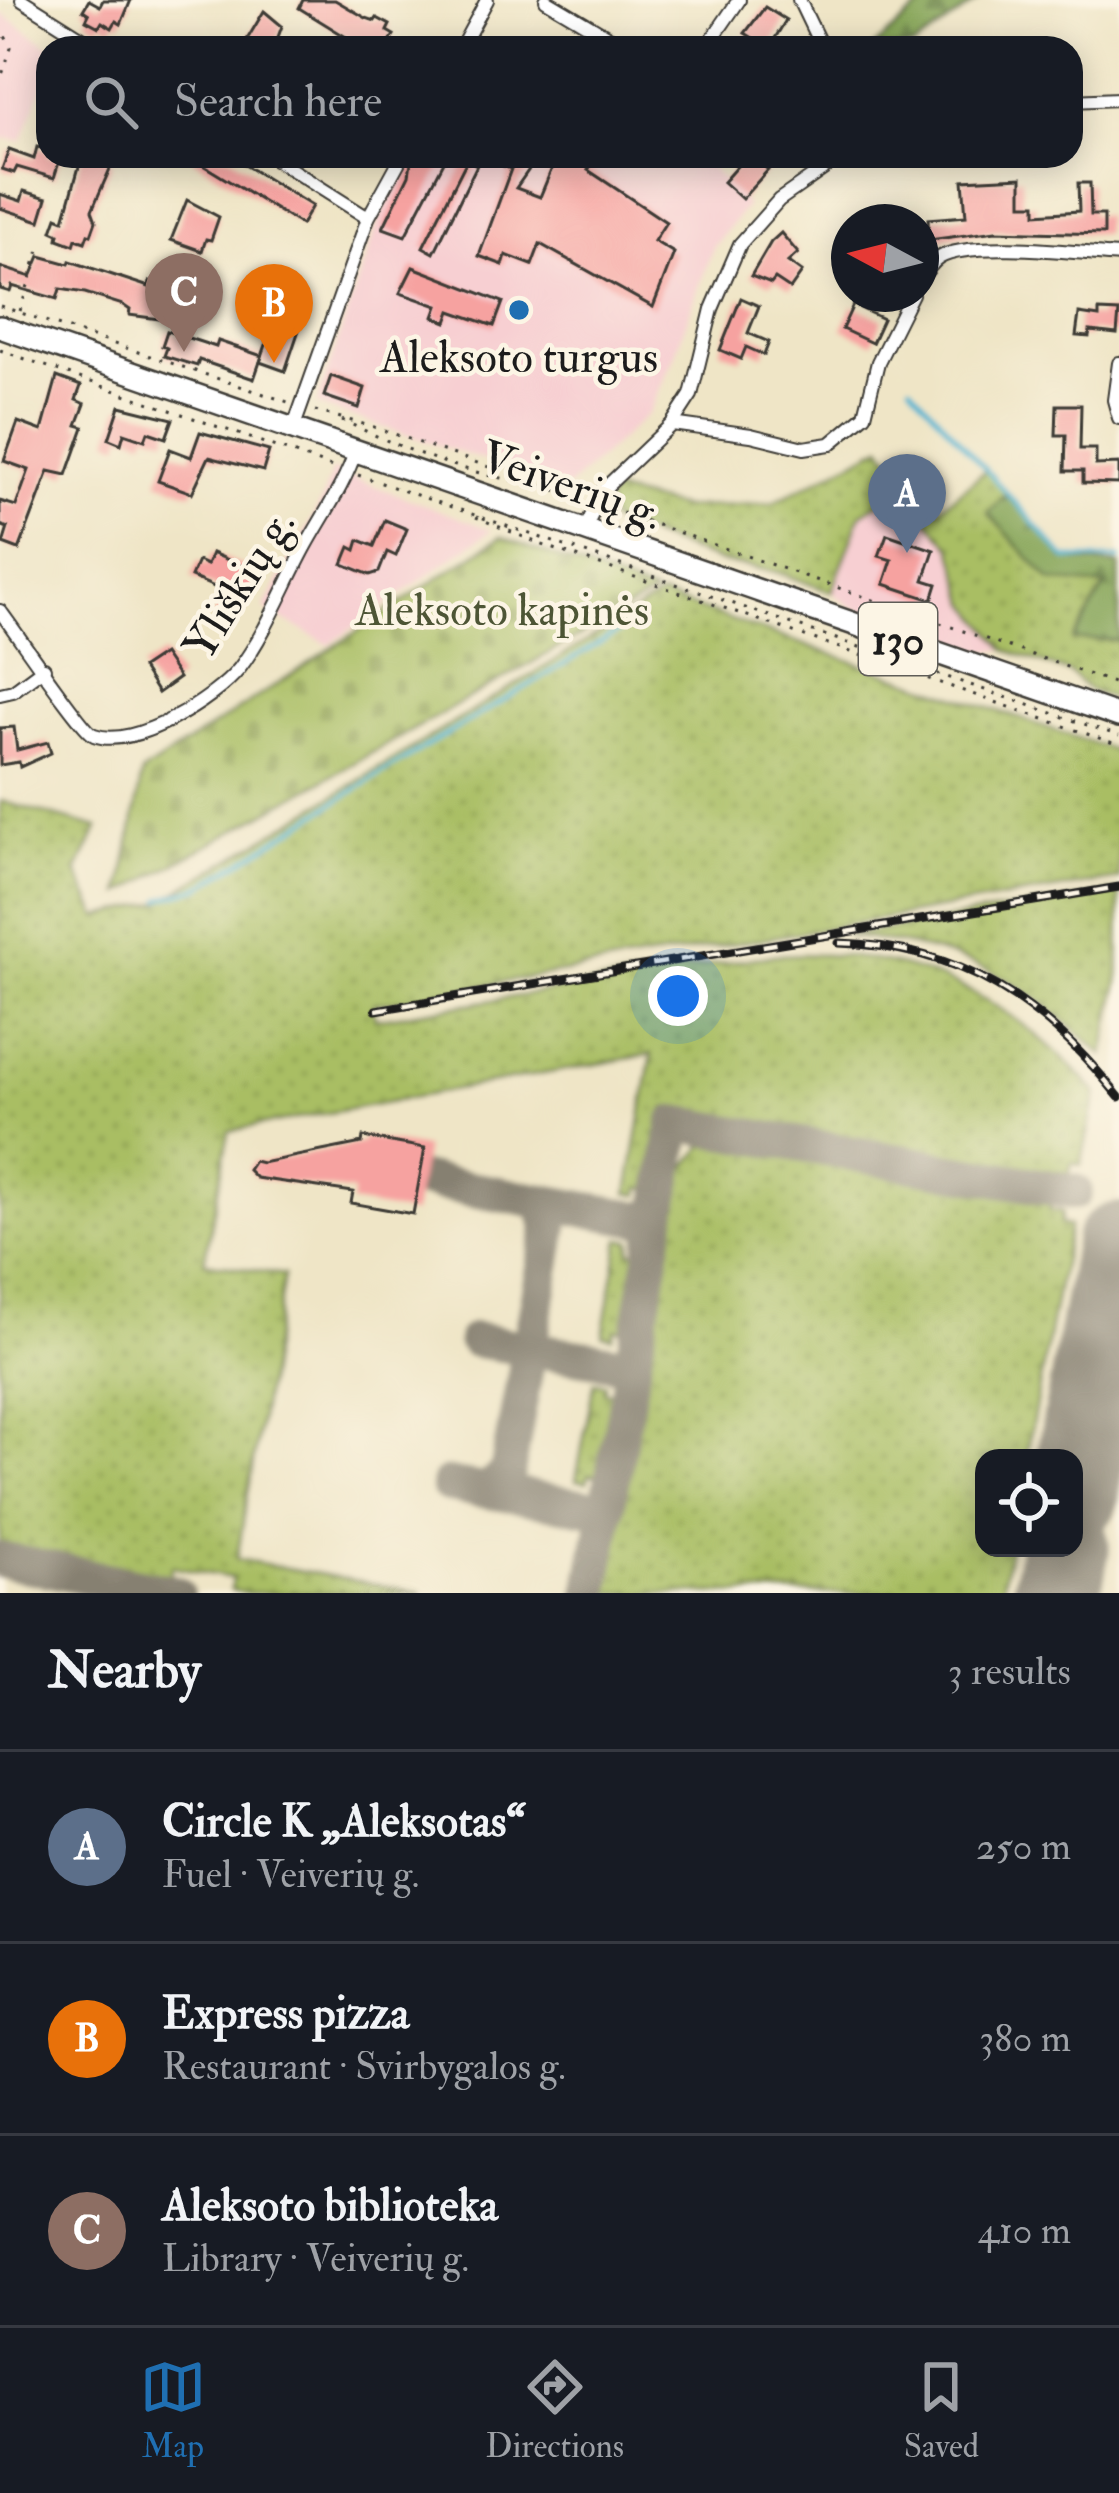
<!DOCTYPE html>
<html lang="en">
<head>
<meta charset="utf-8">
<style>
	:root { --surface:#171b24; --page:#20242c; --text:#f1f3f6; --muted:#9ea1a6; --line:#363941; --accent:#1f6fb2 }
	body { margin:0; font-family:"IM FELL Double Pica",serif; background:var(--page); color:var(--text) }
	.controls { position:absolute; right:36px; bottom:36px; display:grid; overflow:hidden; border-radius:24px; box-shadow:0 6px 30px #0003 }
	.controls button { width:108px; height:108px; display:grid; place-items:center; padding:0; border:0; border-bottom:3px solid var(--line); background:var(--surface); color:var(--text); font:60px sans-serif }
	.compass { position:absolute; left:831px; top:204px; width:108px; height:108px; border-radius:50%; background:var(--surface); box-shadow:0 6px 30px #0003; rotate:277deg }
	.you { position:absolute; left:678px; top:996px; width:42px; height:42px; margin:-30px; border:9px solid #fff; border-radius:50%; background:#1a73e8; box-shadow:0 0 0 18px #1a73e833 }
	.badge { display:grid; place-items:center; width:78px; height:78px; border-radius:50%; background:var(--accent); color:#fff; font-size:39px; font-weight:700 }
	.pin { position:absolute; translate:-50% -99px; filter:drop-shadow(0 3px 6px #0008) }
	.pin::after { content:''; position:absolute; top:63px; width:42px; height:36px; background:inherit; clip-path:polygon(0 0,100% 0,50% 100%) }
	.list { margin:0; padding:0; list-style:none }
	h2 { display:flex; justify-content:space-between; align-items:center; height:156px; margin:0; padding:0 48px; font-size:51px }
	h2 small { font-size:39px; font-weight:400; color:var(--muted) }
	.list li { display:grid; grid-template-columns:78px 1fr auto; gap:36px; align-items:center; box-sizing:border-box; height:192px; padding:0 48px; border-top:3px solid var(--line) }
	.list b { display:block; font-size:45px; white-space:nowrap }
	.list p { margin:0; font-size:39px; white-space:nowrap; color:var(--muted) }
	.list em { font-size:39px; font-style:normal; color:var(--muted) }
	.icon { flex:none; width:66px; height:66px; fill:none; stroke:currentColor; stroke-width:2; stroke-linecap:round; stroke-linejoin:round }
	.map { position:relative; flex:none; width:1119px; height:1593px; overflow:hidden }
	.search { position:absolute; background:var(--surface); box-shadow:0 6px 30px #0003; left:36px; right:36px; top:36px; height:132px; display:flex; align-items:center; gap:30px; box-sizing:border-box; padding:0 42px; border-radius:36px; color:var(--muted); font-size:45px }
	.sheet { height:732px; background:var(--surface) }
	nav { display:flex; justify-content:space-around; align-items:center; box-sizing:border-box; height:168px; border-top:3px solid var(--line); background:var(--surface); font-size:33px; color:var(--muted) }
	nav a { display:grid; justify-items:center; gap:6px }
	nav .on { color:var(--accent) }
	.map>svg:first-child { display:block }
	.built { fill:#f7cfd2 }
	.grass { fill:url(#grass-dots); stroke:#626d40; stroke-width:3 }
	.forest { fill:url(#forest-firs); stroke:#51603a; stroke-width:3 }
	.cemetery { fill:url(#cemetery-stones); stroke:#626d40; stroke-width:3 }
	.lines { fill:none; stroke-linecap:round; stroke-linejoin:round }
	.stream { stroke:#52b4d1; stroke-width:4.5 }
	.taxiway { stroke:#868071; stroke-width:36 }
	.runway { stroke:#868071; stroke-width:90 }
	.building { fill:#f6a2a0; fill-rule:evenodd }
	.street-casing { stroke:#3c3a36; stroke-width:16 }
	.primary-casing { stroke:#3c3a36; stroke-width:26 }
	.path { stroke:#3c3a36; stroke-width:3; stroke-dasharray:3 9; stroke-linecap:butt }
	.street { stroke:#fff; stroke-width:12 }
	.primary { stroke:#fff; stroke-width:21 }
	.rail-casing { stroke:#1c1c1c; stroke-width:9 }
	.rail { stroke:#fcf5e5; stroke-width:4.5; stroke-dasharray:14; stroke-linecap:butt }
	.poi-dot { fill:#1f6fb2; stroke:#fcf5e5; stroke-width:4.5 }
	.labels { text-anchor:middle; stroke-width:9; stroke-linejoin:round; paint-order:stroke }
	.shield { fill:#fcf5e5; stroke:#5f5d58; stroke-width:3 }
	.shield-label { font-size:42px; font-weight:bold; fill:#1c1c1c }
	.poi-label { font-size:45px; fill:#1c1c1c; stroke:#fcf5e5 }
	.street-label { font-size:45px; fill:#1c1c1c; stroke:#fcf5e5 }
	.park-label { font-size:45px; fill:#4d5535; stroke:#fcf5e5 }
</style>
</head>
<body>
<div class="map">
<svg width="1119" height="1593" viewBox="0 0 1119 1593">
	<defs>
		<pattern id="grass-dots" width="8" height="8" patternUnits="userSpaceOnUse" patternTransform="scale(3)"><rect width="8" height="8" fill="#a9be63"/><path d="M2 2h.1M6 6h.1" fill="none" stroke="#91a355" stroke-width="1.8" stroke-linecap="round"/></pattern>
		<pattern id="forest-firs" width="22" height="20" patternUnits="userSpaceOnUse" patternTransform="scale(3)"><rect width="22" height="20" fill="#86a559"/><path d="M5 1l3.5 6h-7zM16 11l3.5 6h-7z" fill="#6d8649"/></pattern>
		<pattern id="cemetery-stones" width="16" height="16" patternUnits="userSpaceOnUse" patternTransform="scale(3)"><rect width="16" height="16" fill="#a9be63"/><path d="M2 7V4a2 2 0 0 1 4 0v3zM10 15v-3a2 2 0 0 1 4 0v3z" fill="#91a355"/></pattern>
	</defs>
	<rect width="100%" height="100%" fill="#fcf5e5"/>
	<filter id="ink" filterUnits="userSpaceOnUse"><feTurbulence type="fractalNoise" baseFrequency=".00833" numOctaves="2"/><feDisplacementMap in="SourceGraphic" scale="24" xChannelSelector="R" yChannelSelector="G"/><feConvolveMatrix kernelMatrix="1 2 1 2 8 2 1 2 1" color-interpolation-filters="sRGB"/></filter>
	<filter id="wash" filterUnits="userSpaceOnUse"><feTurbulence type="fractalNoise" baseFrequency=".004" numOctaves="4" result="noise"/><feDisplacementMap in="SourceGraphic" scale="48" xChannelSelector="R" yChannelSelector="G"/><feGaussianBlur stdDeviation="2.7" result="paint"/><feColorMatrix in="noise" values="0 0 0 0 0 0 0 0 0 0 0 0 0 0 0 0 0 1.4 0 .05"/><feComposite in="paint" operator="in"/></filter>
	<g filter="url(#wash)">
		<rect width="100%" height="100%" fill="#efe5c6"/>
		<!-- built -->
		<g class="built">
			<polygon points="0,12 52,48 48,48 48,74 22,141 3,138 0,147"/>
			<polygon points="414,156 708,156 713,162 710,167 747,205 713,248 673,359 649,413 567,488 316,405 380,216"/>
			<polygon points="332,470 492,530 329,645 264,609 322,500"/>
			<polygon points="880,502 927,518 952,547 968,602 1006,650 981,651 851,607 832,592 861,514"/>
		</g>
		<!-- grass -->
		<g class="grass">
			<polygon points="882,446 936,511 986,470 1007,493 988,513 1105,586 1074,639 1119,640 1119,701 1088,690 1070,673 1006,650 968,602 952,547 926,518 880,502 861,514 832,592 776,572 721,562 611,522 607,501 614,492 682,508 772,503"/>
			<path d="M661,596L1119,752V879L373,1004L375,1019L774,955C911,947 1006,992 1097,1093L1081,1165L1072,1163L1069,1174L1057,1171L1055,1180L666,1108L651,1189L640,1188L639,1195L628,1193L652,1054L229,1131L204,1262L284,1275L237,1559L423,1593H248L231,1590L232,1578L172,1567L169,1579L0,1547V801L98,828L77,872L98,917L160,902Z"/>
			<path d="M1119,891V974L1104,1055C1080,1035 1057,1013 1032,995C980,958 909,942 846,936Z"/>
			<polygon points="709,1140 1051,1203 1050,1210 1062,1212 1060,1224 1069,1226 1026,1458 984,1458 984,1548 1009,1548 1001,1593 604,1593 680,1174"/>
			<polygon points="620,1239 632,1241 631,1251 639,1253 625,1330 615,1329 613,1337 603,1335"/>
			<polygon points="594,1382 605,1384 604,1391 614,1393 599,1476 589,1474 587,1482 576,1480"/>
		</g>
		<!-- forest -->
		<g class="forest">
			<polygon points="929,0 979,0 913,48 873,48"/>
			<polygon points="1007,493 1066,559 1119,565 1119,640 1073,640 1105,586 1051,581 988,513"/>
		</g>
		<!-- cemetery -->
		<polygon class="cemetery" points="501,537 654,594 121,894 142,773"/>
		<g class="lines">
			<!-- stream -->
			<g class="stream">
				<polyline points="910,385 1066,559 1119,559"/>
				<polyline points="161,899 201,887 382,773 635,622"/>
			</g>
			<!-- taxiway -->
			<g class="taxiway">
				<polyline points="420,1180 658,1222"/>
				<polyline points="475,1340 633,1365"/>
				<polyline points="448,1485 606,1510"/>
				<polyline points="489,1489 507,1473 551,1228 542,1202"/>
				<polyline points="0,1560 176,1593"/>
				<polyline points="592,1593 676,1123 1075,1192"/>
			</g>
			<!-- runway -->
			<g class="runway">
				<polyline points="1074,1496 1119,1247"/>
				<polyline points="1056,1593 1065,1548"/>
			</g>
		</g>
		<g id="blocks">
			<!-- building -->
			<g class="building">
				<polygon points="89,0 100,6 103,0 131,0 121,24 116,21 112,28 102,22 99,27 86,20 89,14 83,10"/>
				<polygon points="303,0 335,0 366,18 375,21 377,18 390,25 387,31 394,35 386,48 364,48 299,8"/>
				<polygon points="765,7 786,20 769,48 745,33"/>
				<polygon points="264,11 282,26 274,48 242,48"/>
				<polygon points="37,147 48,150 48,156 61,156 54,178 17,167 14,173 2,169 9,150 34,159"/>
				<polygon points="82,156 108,156 107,160 113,162 92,210 96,221 91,235 88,234 85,242 76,239 74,245 58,239 59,234 52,231 57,217 64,220"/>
				<polygon points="188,156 230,156 312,206 301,225"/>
				<polygon points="412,156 447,156 405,236 383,228 409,175"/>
				<path d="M478,156H598L588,170L666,222L654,241L674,253L653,307L540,244L532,265L506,255L503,265L479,256L511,169ZM537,158L552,168L540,197L516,188Z"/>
				<polygon points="746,156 753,156 768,170 742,199 723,182"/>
				<polygon points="467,160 477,165 434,253 423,247"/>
				<polygon points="1022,177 1022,204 1036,204 1036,214 1079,211 1078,183 1090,183 1091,215 1104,215 1104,234 996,231 929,240 928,219 966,216 963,180"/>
				<polygon points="24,191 47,198 40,221 0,208 0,194 21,201"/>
				<polygon points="187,200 219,217 211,240 206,239 202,251 171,240"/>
				<polygon points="781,233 798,253 788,262 802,272 790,289 775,279 771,284 751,276 771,242"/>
				<polygon points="40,256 69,264 70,261 149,287 150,282 162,286 160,295 167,297 160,319 129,315 130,310 123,305 85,293 60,289 57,299 12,286 10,292 0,289 0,267 31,277"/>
				<polygon points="413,267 503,302 494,326 451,311 447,322 434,317 438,306 400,293"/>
				<polygon points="741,298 759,306 748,333 769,342 764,355 746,347 741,359 720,350"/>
				<polygon points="853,305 883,319 872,343 842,329"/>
				<polygon points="1099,311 1119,312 1117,334 1090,331 1089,337 1076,336 1079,314 1099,317"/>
				<polygon points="276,316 301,324 285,371 260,362"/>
				<polygon points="167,331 216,347 218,341 262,356 254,379 199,360 197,366 164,356 167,348 162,346"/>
				<polygon points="331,376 365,388 359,408 324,396"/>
				<polygon points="57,377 81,386 76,400 85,404 77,425 84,427 67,475 49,471 19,550 3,544 8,528 0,525 0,501 16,506 29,470 4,461 18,422 42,431"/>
				<polygon points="1057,405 1081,405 1080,449 1096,449 1096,465 1119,464 1119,484 1083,483 1083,471 1065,471 1066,435 1056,435"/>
				<polygon points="120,406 173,419 166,438 148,432 145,440 124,433 121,444 109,439"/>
				<polygon points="200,432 269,451 263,471 209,457 192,493 158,481 170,449 191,457"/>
				<polygon points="385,520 407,529 396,556 387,552 379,572 370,575 343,564 350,547 356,550 359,540 374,546"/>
				<polygon points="887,534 934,550 924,580 937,584 932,600 884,584 892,560 879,556"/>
				<polygon points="212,553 261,574 252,593 247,590 229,627 213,618 226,592 191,577 198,561 207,565"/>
				<polygon points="163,654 179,678 158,693 142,668"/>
				<polygon points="14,727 17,750 48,742 51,753 20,767 19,762 0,765 0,728"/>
				<polygon points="363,1137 425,1148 413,1214 351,1203 353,1192 256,1178 248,1170 254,1161 262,1163 362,1143"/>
			</g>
		</g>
	</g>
	<g filter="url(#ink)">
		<use href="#blocks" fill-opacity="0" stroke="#3c3a36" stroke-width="3"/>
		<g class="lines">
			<!-- street casing -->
			<g class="street-casing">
				<g id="street">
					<polyline points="22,0 98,48"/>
					<polyline points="546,0 627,48"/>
					<polyline points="799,0 822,48"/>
					<polyline points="461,48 487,0"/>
					<polyline points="706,48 739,0"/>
					<polyline points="1071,101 1119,99"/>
					<polyline points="270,156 368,218"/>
					<path d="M921,280C926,272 931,263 939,258C969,239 1080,253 1119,256"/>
					<polyline points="1119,363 1114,400 1119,418"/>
					<polyline points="672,424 751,435 804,448 830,444 865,415 878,362 912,294"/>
					<polyline points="293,429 368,218 402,156"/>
					<polyline points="585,529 604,489 672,424 691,395 712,309 740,244 779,200 842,156"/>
					<path d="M0,611C14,629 83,731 94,735C134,750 215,699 239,669C266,633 284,587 305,548C323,515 344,486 356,450"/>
					<polyline points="0,694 13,691 44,668"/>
				</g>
			</g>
			<!-- primary casing -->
			<g class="primary-casing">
				<polyline id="primary" points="0,327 1119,716"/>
			</g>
			<!-- path -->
			<g class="path">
				<polyline points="0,26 11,48 0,81"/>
				<polyline points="0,306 288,402"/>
				<polyline points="20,311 40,247 43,248"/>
				<polyline points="0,350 338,469"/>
				<polyline points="315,411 374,427 584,500"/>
				<path d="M342,420C398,447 464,474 526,482"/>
				<polyline points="358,475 1119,736"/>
				<polyline points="611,509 1119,685"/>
				<polyline points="476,517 540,544 1119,745"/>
			</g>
			<!-- street -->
			<use href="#street" class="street"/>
			<!-- primary -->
			<use href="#primary" class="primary"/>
			<!-- rail casing -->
			<g class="rail-casing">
				<g id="rail">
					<path d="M839,943C962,946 1045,1004 1119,1097"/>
					<polyline points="376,1010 1119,887"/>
				</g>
			</g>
			<!-- rail -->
			<use href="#rail" class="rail"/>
		</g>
	</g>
	<!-- markers -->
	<circle class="poi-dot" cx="519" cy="310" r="12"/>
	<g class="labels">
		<!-- shield labels -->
		<rect class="shield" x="859" y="603" width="78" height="72" rx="9"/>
		<g class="shield-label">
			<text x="898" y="654">130</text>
		</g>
		<!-- poi labels -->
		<g class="poi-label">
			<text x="519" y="372">Aleksoto turgus</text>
		</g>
		<!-- street labels -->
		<g class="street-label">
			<text transform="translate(572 484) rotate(19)" y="16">Veiverių g.</text>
			<text transform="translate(238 584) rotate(-58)" y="16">Yliškių g.</text>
		</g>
		<!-- park labels -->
		<g class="park-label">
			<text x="502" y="625">Aleksoto kapinės</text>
		</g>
	</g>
</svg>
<div class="controls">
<button><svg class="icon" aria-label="locate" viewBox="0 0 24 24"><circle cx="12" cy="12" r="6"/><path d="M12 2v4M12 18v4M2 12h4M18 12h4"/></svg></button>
</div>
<svg class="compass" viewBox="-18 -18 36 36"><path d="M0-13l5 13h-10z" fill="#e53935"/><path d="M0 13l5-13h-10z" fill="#9ea1a6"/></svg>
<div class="you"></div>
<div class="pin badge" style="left:907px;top:553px;background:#5c6f8a">A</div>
<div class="pin badge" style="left:274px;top:363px;background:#e8710a">B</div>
<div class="pin badge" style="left:184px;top:352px;background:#8d6e63">C</div>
<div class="search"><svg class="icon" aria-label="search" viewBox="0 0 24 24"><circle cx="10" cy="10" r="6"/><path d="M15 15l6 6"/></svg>Search here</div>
</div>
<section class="sheet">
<h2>Nearby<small>3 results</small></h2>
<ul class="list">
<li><span class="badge" style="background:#5c6f8a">A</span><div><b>Circle K „Aleksotas“</b><p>Fuel · Veiverių g.</p></div><em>250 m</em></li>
<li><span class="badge" style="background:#e8710a">B</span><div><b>Express pizza</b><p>Restaurant · Svirbygalos g.</p></div><em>380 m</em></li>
<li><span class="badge" style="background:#8d6e63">C</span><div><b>Aleksoto biblioteka</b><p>Library · Veiverių g.</p></div><em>410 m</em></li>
</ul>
</section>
<nav>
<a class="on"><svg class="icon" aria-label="map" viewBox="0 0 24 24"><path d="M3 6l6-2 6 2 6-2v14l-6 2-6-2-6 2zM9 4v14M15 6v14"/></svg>Map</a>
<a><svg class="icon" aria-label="directions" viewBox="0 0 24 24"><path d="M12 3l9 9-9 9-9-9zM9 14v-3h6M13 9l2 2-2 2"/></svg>Directions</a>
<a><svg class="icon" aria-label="saved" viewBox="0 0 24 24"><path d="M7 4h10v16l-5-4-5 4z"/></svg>Saved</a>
</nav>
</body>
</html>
